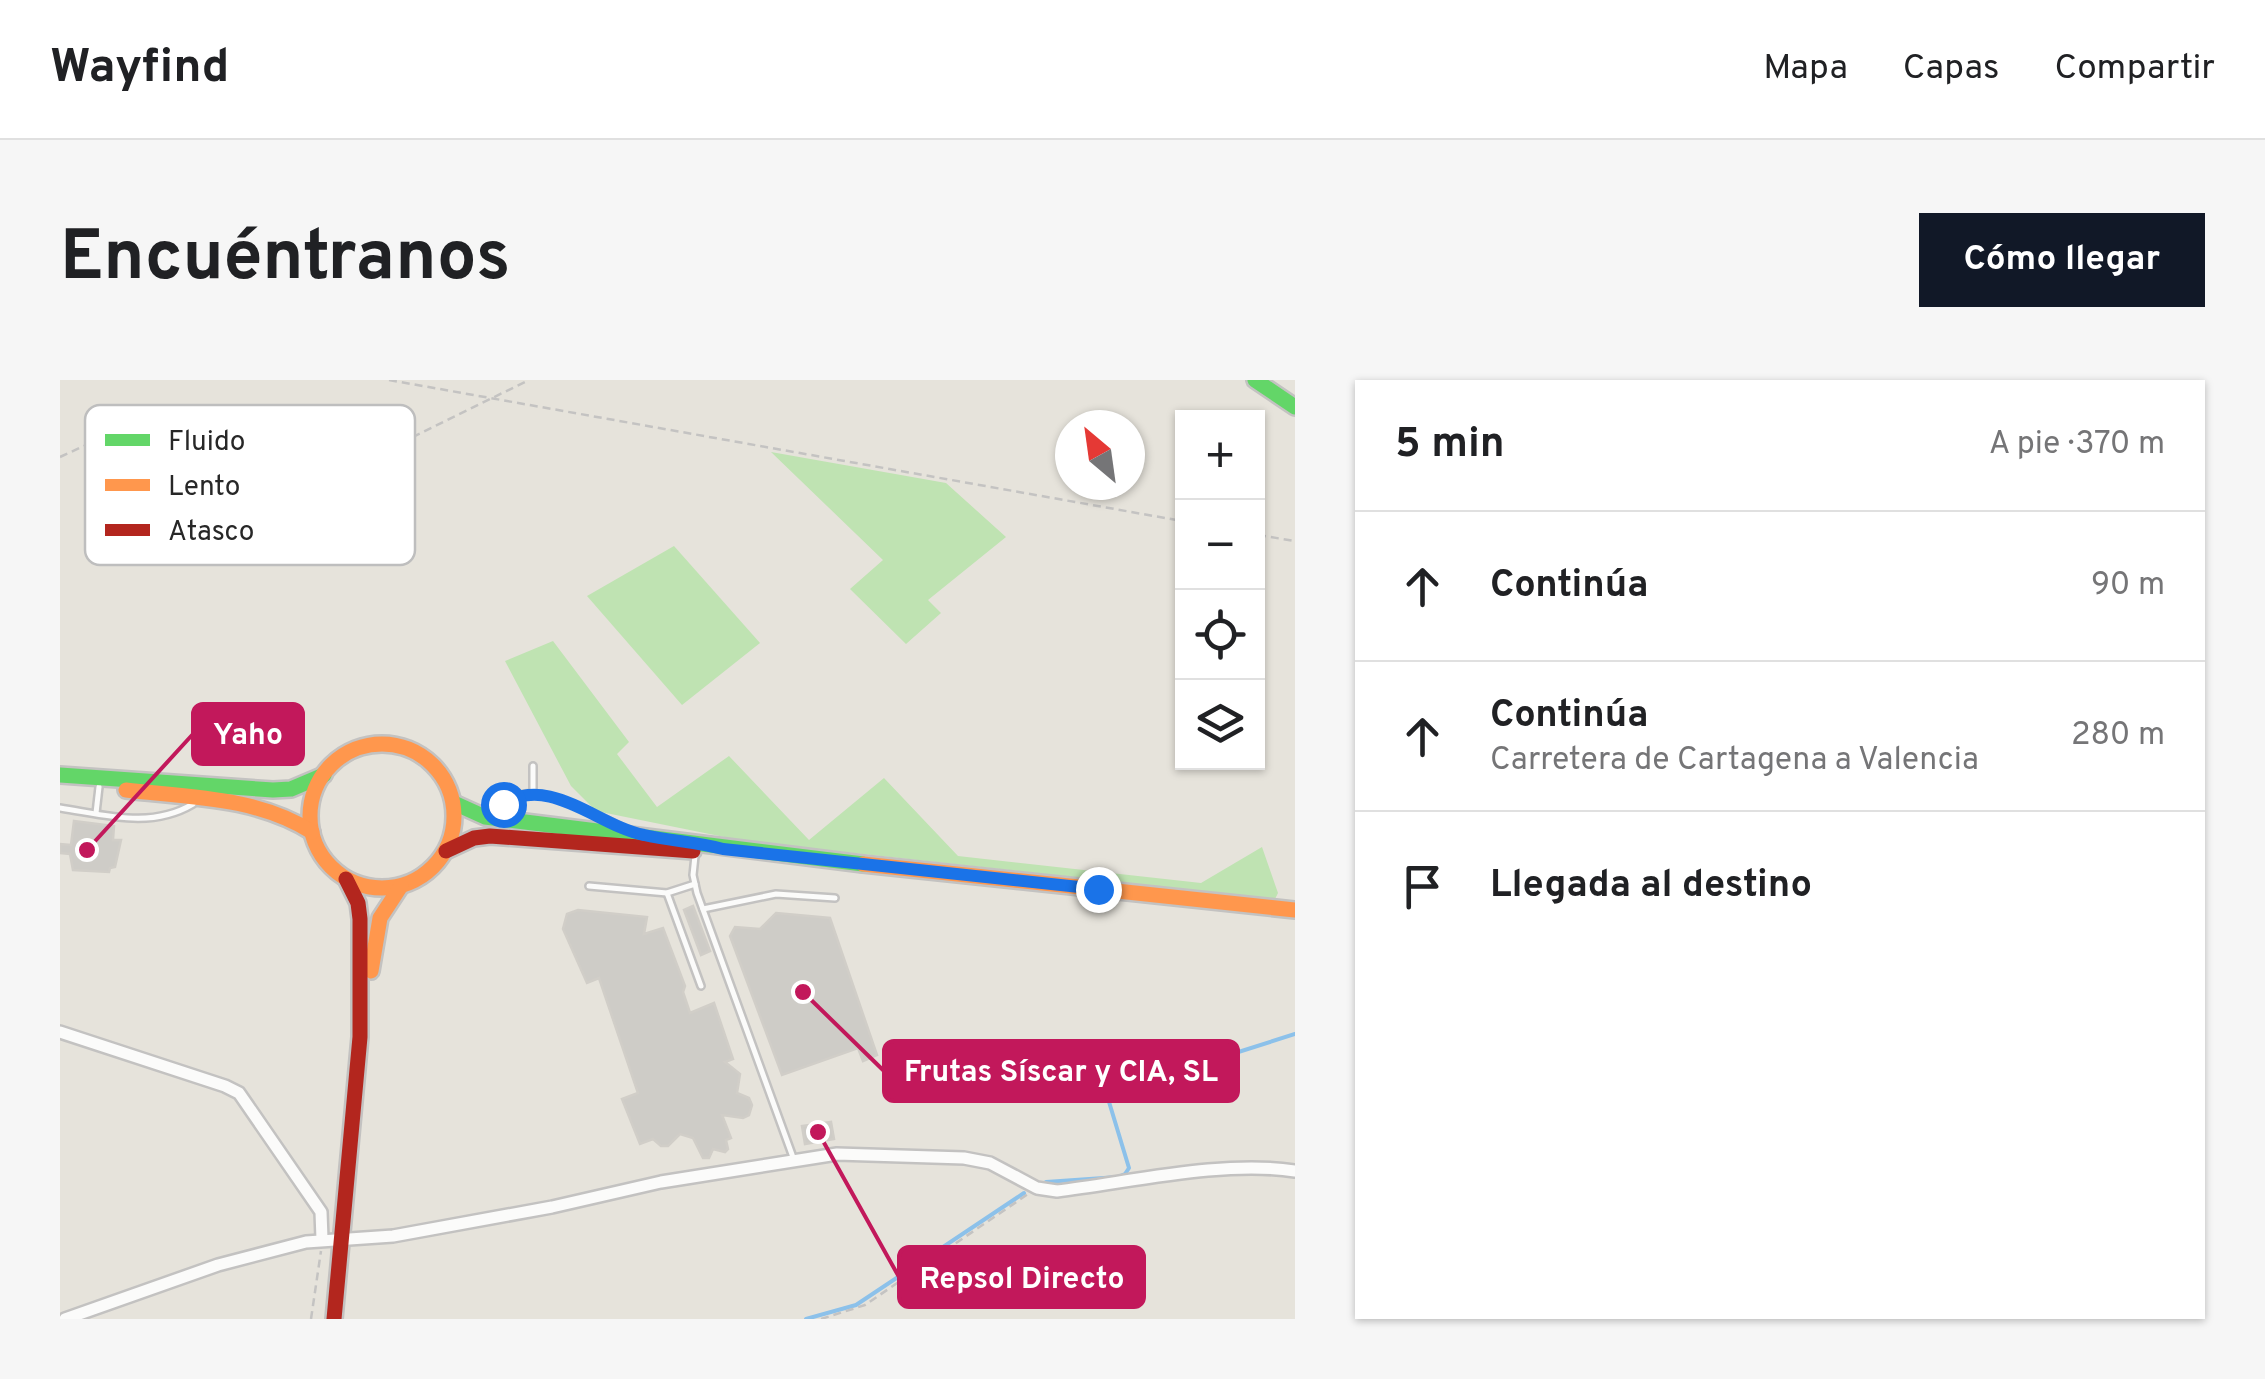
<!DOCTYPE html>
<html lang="es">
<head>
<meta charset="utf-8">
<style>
	:root { --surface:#fff; --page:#f6f6f6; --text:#202124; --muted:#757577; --line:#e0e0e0; --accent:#111827 }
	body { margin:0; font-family:Overpass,sans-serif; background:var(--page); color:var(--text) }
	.controls { position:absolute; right:30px; top:30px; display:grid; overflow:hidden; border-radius:0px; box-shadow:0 2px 8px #0004 }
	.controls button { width:90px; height:90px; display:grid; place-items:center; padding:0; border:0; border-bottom:2px solid var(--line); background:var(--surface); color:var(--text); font:50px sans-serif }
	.compass { position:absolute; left:995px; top:30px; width:90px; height:90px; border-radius:50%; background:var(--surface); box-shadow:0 2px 8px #0004; rotate:331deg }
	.stop { position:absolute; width:30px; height:30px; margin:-22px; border:8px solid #1a73e8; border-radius:50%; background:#fff }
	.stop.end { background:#1a73e8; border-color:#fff; box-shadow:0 2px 10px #0008 }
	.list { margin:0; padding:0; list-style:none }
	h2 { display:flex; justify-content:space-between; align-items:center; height:130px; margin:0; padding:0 40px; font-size:42px }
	h2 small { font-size:32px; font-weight:400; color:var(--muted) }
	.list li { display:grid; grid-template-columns:65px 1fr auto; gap:30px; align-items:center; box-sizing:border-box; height:150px; padding:0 40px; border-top:2px solid var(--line) }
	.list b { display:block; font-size:38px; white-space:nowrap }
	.list p { margin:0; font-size:32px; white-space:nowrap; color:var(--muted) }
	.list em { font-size:32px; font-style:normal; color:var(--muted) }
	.icon { flex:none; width:55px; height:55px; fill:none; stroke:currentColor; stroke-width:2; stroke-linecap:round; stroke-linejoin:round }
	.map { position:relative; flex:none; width:1235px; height:939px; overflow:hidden; border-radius:0px }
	header { display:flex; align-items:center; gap:60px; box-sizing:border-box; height:140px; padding:0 50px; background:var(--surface); border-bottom:2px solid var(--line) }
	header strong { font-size:48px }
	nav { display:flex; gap:55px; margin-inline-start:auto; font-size:35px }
	.intro { display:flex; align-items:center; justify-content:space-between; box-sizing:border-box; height:240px; padding:0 60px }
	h1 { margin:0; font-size:70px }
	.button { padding:25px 45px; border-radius:0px; background:var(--accent); color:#fff; font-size:35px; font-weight:700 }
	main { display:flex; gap:60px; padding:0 60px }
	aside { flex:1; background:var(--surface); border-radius:0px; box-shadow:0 2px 8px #0004 }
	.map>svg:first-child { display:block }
	.green { fill:#bfe3b2 }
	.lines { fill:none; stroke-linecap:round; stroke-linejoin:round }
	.stream { stroke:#8cc1ea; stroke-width:4 }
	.building { fill:#ceccc7; stroke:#d1cec8; stroke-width:2.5 }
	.lane-casing { stroke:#c3c2c1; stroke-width:10 }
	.street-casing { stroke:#c3c2c1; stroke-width:16 }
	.fast-casing { stroke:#c3c2c1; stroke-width:20 }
	.slow-casing { stroke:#c3c2c1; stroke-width:20 }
	.jam-casing { stroke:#c3c2c1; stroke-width:20 }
	.path { stroke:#c4c3c2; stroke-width:2.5; stroke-dasharray:8 5; stroke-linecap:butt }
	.lane { stroke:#fbfbfa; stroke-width:5 }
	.street { stroke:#fbfbfa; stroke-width:11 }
	.fast { stroke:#63d668; stroke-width:15 }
	.slow { stroke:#ff974d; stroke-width:15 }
	.jam { stroke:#b3261e; stroke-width:15 }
	.route { stroke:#1a73e8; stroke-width:12 }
	.key { fill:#fff; stroke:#bebebe; stroke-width:2.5 }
	.key-label { font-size:28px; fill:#272727 }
	.leader { fill:none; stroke:#c2185b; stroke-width:4 }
	.callout-dot { fill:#c2185b; stroke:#fff; stroke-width:4 }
	.callout { fill:#c2185b; stroke:#c2185b; stroke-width:4 }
	.callout-label { font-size:30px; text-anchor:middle; font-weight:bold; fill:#fff }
</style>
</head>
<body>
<header>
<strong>Wayfind</strong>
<nav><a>Mapa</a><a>Capas</a><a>Compartir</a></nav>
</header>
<div class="intro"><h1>Encuéntranos</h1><a class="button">Cómo llegar</a></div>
<main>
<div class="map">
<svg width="1235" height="939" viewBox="0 0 1235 939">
	<rect width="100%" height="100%" fill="#e6e3db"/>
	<!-- green -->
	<g class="green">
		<polygon points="711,72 886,103 946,157 868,220 881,233 846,264 790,209 823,180"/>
		<polygon points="614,166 700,263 622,325 527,216"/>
		<polygon points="493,261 569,362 557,374 597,427 669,376 749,460 824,398 898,476 1141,503 1202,467 1218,513 1215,519 684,461 536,431 511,406 445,281"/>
	</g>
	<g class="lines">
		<!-- stream -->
		<g class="stream">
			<polyline points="986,802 1058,797 1065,794 1069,788 1043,702 1047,697 1119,683 1131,687 1235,654"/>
			<polyline points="746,939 796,925 964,813"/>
		</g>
	</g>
	<!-- building -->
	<g class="building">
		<polygon points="14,441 54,446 53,460 61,460 55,487 50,488 49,492 13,490 10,474 0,473 0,464 11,465"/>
		<polygon points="633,526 650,571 641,575 624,530"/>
		<polygon points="518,530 587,537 584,554 603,548 625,606 623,612 630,633 654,623 673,679 665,682 680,694 677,713 689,718 692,725 689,735 683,738 662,735 671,758 666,760 668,769 665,772 653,769 649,778 643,778 633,758 620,754 608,766 601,766 593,759 580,764 562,719 578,713 539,598 527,603 503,549 507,534"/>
		<polygon points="716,533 770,538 817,675 803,681 798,668 722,695 670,556 675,547 700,549"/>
		<polygon points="771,742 774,759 745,764 742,746"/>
	</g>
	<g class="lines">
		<!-- lane casing -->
		<g class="lane-casing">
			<g id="lane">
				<polyline points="473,386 473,414"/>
				<path d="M0,428C46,435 91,449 133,424"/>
				<path d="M433,432C442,426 450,418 460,415C487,407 535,435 560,446"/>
				<polyline points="36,433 39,407"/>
				<polyline points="635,476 633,495 637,513 734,780"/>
				<polyline points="529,506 607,513 635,504"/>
				<polyline points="607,513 641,606"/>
				<polyline points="643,529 716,514 775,518"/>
			</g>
		</g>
		<!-- street casing -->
		<g class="street-casing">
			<g id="street">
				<polyline points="0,652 165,706 179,713 261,832 262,859"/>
				<path d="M5,939L158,885L246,862L333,856L492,827L601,802L777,774L904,778L930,783L977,808L997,811C1071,802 1163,780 1235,791"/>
			</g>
		</g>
		<!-- fast casing -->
		<g class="fast-casing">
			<g id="fast">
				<polyline points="1195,0 1235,27"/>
				<polyline points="0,395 213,410 231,409 264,395"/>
				<polyline points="394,423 425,437 803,484"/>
			</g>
		</g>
		<!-- slow casing -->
		<g class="slow-casing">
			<g id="slow">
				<circle cx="322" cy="436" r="72"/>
				<path d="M66,410C129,417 197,417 252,452"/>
				<polyline points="803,484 1235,530"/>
				<polyline points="311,591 320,538 341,506"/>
			</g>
		</g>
		<!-- jam casing -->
		<g class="jam-casing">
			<g id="jam">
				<polyline points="386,471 414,458 430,456 633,471"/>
				<polyline points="274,939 300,657 300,539 298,523 286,499"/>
			</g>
		</g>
		<!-- path -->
		<g class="path">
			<polyline points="329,0 1122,141"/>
			<polyline points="0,77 63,48 113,170 187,151 326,70 469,0"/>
			<polyline points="1198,155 1235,161"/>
			<polyline points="251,939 261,871"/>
			<polyline points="761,939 805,925 968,814"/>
		</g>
		<!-- lane -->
		<use href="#lane" class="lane"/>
		<!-- street -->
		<use href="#street" class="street"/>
		<!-- fast -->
		<use href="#fast" class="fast"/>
		<!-- slow -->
		<use href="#slow" class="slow"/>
		<!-- jam -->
		<use href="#jam" class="jam"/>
	</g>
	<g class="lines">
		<!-- route -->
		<path class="route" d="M443,424C490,394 538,446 584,455C611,461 637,462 663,469L1038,509"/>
	</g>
	<!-- legend -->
	<rect x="25" y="25" width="330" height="160" rx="15" class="key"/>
	<rect x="45" y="54" width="45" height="12" fill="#63d668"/>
	<rect x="45" y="99" width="45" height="12" fill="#ff974d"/>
	<rect x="45" y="144" width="45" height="12" fill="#b3261e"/>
	<g class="key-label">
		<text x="108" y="70">Fluido</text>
		<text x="108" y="115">Lento</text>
		<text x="108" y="160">Atasco</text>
	</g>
	<!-- callouts -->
	<path class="leader" d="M27 470L133 354M743 612L824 691M758 752L839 897"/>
	<g class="callout-dot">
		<circle cx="27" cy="470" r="10"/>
		<circle cx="743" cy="612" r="10"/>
		<circle cx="758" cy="752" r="10"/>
	</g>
	<g class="callout">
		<rect x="133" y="324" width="110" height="60" rx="10"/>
		<rect x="824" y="661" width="354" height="60" rx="10"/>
		<rect x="839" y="867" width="245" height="60" rx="10"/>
	</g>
	<g class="callout-label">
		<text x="188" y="364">Yaho</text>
		<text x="1001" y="701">Frutas Síscar y CIA, SL</text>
		<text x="962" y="908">Repsol Directo</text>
	</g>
</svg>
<div class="controls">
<button>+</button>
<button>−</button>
<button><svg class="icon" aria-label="locate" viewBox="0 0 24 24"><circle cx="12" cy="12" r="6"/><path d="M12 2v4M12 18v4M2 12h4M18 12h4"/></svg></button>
<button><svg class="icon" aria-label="layers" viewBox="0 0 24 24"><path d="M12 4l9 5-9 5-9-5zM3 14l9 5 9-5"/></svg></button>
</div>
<svg class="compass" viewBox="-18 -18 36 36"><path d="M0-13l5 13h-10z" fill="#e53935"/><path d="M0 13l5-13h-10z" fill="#757577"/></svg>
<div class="stop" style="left:443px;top:424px"></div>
<div class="stop end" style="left:1038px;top:509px"></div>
</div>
<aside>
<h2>5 min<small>A pie · 370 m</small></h2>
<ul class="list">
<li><svg class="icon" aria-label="ahead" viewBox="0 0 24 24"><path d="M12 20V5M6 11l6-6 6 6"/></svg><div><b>Continúa</b></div><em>90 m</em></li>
<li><svg class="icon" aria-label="ahead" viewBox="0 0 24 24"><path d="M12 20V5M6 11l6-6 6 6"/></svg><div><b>Continúa</b><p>Carretera de Cartagena a Valencia</p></div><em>280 m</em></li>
<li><svg class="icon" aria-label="arrive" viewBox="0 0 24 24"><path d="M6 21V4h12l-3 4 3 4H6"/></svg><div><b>Llegada al destino</b></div></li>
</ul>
</aside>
</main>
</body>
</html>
